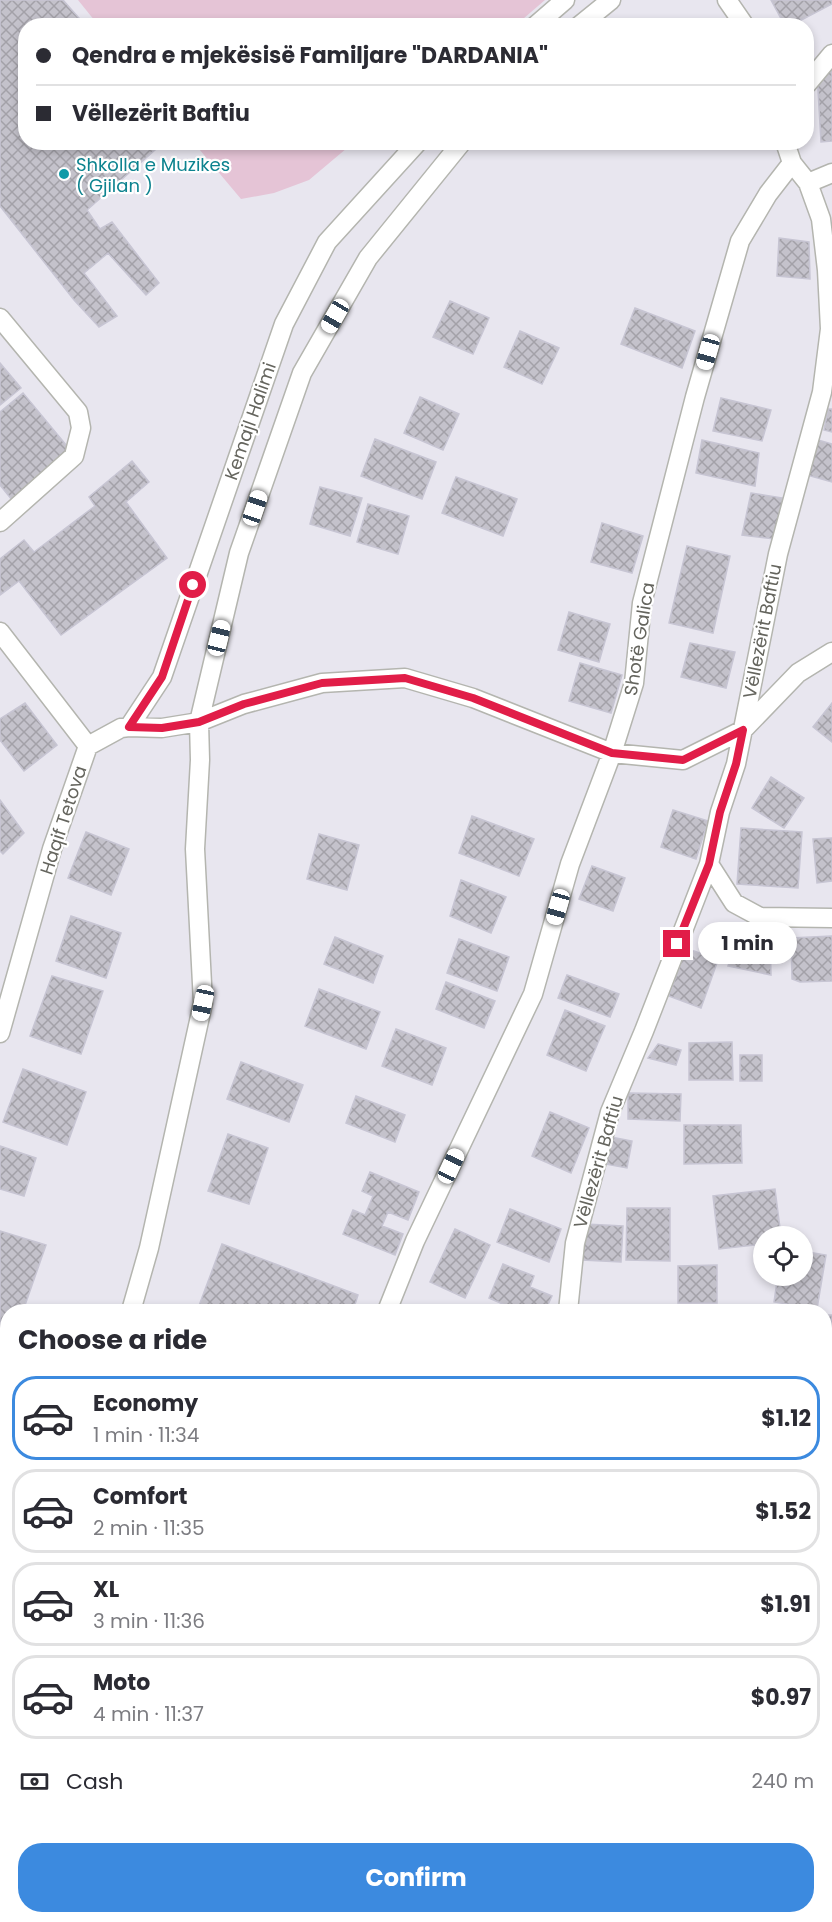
<!DOCTYPE html>
<meta charset="utf-8">
<style>
body{margin:0;font-family:Poppins,sans-serif;background:#f7f7f7;color:#2b2b33;height:100vh;display:flex;flex-direction:column;font-size:22px;white-space:nowrap}
*{box-sizing:border-box;margin:0}
p{font-size:20px;color:#7c7c81}
.icon{flex:none;width:33px;height:33px;fill:none;stroke:currentColor;stroke-width:2;stroke-linecap:round;stroke-linejoin:round}
.map{position:relative;flex:1;overflow:hidden}
.drawer{position:absolute;left:0px;top:1304px;width:832px;height:620px;display:flex;flex-direction:column;background:#fff;border-radius:24px 24px 0 0;box-shadow:0 3px 9px #0003}
.drawer>*{flex:none}
.hud{position:absolute;left:18px;top:18px;width:796px;height:132px;border-radius:24px;box-shadow:0 3px 9px #0003;display:grid;align-content:center;height:132px;padding:0 18px;background:#fff}
.controls{position:absolute;left:753px;top:1226px;display:grid;gap:12px}
.controls a{display:grid;place-items:center;width:60px;height:60px;border-radius:50%;background:#fff;box-shadow:0 3px 9px #0003;font-size:30px}
.end{position:absolute;width:27px;height:27px;margin:-14px;border:8px solid #e11d48;background:#fff;box-shadow:0 0 0 3px #fff}
.from{border-radius:50%}
.bubble{position:absolute;height:42px;border-radius:21px;background:#fff;box-shadow:0 3px 9px #0003;font-size:20px;font-weight:700;line-height:42px;text-align:center}
.car{position:absolute;width:18px;height:36px;margin:-18px -9px;border-radius:8px;box-shadow:0 0 4px 2px #0007;background:linear-gradient(#fff 24%,#345 0 40%,#fff 0 76%,#345 0 86%,#fff 0)}
.hud b{display:flex;align-items:center;gap:21px;height:57px;font-size:22px}
.hud b+b{border-top:2px solid #e1e1e2}
.hud i{width:15px;height:15px;background:#2b2b33}
ul{padding:0;list-style:none}
li{display:flex;align-items:center;gap:18px;height:84px;margin:0 12px 9px;padding:0 6px;border:3px solid #e1e1e2;border-radius:24px}
li div{flex:1}
li b{display:block;font-size:22px}
li em{font-style:normal;font-weight:700}
li.selected{border-color:#3c8adf}
li>.icon{width:54px;height:54px;stroke-width:1.5}
h2{padding:0 18px;font-size:27px;line-height:72px}
.pay{display:flex;align-items:center;gap:15px;height:66px;padding:0 18px;font-size:22px}
.pay p{margin-inline-start:auto}
.cta{display:flex;gap:12px;margin-top:auto;padding:12px 18px}
.cta a{flex:1;height:69px;border-radius:24px;background:#3c8adf;color:#fff;font-size:24px;font-weight:700;line-height:69px;text-align:center}
.map>svg:first-child{display:block}
.garden{fill:#e5c4d6}
.building{fill:url(#building-cross-hatch);stroke:#c7c5d3;stroke-width:1.5}
.lines{fill:none;stroke-linecap:round;stroke-linejoin:round}
.minor-casing{stroke:#b4b5af;stroke-width:21}
.minor{stroke:#fff;stroke-width:18}
.route{stroke:#e11d48;stroke-width:8}
.culture-dot{fill:#0f9aa8;stroke:#fff;stroke-width:2}
.labels{text-anchor:middle;dominant-baseline:central;stroke-width:4.5;stroke-linejoin:round;paint-order:stroke}
.culture-label{font-size:18px;fill:#0d838f;stroke:#fff;text-anchor:start}
.street-label{font-size:18px;fill:#65655e;stroke:#fff}
</style>
<div class="map">
<svg width="832" height="1922" viewBox="0 0 832 1922">
<defs>
<pattern id="building-cross-hatch" width="8" height="8" patternUnits="userSpaceOnUse" patternTransform="scale(1.5)"><rect width="8" height="8" fill="#c4c2cb"/><path d="M0 0l8 8M0 8l8-8" fill="none" stroke="#a3a1a8"/></pattern>
</defs>
<rect width="100%" height="100%" fill="#e8e6ef"/>
<path class="garden" d="M78 0H545L516 25 99 26Z
M194 143H353L309 180 274 193 241 199Z"/>
<path class="building" d="M0 0H63L86 26H26V142H164L87 210 100 229 112 222 159 283 146 295 108 253 84 273 117 316 99 327 74 300 0 206Z
M771 0H832V4L790 26H785Z
M832 70V141L821 142 817 73Z
M779 238 809 242 810 279 777 276Z
M450 301 489 318 473 354 433 337Z
M635 308 695 331 682 368 621 344Z
M520 331 559 348 542 384 504 367Z
M0 363 21 388 0 405Z
M23 393 71 451 12 500 0 485V412Z
M420 397 459 414 443 450 404 433Z
M721 398 771 410 762 441 713 431Z
M828 409H832V432L824 430Z
M375 439 436 462 422 499 361 476Z
M702 440 759 453 755 486 696 473Z
M818 440 832 444V482L807 475Z
M132 461 149 482 126 502 167 558 61 635 19 581 0 595V559L24 540 34 552 95 506 89 497Z
M456 477 517 499 503 536 442 513Z
M320 487 362 498 350 536 310 524Z
M751 493 783 498 774 539 742 535Z
M368 504 409 516 398 554 357 542Z
M602 523 643 536 632 573 591 562Z
M687 546 730 556 713 633 669 623Z
M569 612 610 624 599 662 558 650Z
M690 643 735 652 726 688 681 677Z
M580 663 622 675 611 713 569 701Z
M25 703 57 745 24 771 0 740V719Z
M832 703V742L813 727Z
M771 777 804 798 784 828 752 808Z
M0 800 24 833 3 854 0 851Z
M673 810 708 821 696 859 661 847Z
M472 816 534 839 519 876 459 853Z
M741 828 802 832 798 888 737 884Z
M86 832 129 849 111 895 68 878Z
M319 834 359 845 347 890 307 879Z
M832 838V881L817 883 813 839Z
M592 866 625 878 613 911 579 899Z
M461 880 506 897 491 933 450 916Z
M71 916 121 933 106 978 56 961Z
M742 929 770 935 771 975 728 966Z
M832 936V981L800 982 792 979 791 938Z
M335 937 383 956 373 983 324 964Z
M459 939 509 957 497 991 447 973Z
M686 948 718 960 701 1008 669 996Z
M567 975 619 994 610 1017 558 998Z
M52 976 103 991 81 1054 30 1036Z
M446 982 495 1001 484 1028 436 1009Z
M319 989 380 1012 366 1049 305 1026Z
M565 1010 605 1026 586 1071 547 1055Z
M396 1029 446 1048 432 1085 382 1066Z
M732 1042 733 1080H689V1043Z
M658 1044 681 1050 676 1065 648 1058Z
M740 1055H762V1081H740Z
M241 1062 303 1085 289 1122 227 1099Z
M23 1069 86 1092 67 1145 3 1122Z
M628 1093 681 1094 680 1121 628 1119Z
M356 1096 405 1115 395 1142 346 1123Z
M550 1112 589 1128 571 1173 532 1156Z
M684 1125H741L742 1163 684 1164Z
M228 1134 268 1148 249 1204 208 1191Z
M611 1137 632 1141 627 1168 605 1164Z
M0 1146 36 1158 24 1196 0 1189Z
M370 1172 419 1192 408 1220 388 1212 382 1226 403 1234 395 1255 343 1234 353 1210 365 1215 373 1196 362 1191Z
M775 1189 781 1236H764V1244L719 1249 713 1196Z
M627 1208H670V1261L626 1260Z
M510 1209 561 1229 549 1262 497 1242Z
M585 1224 623 1226 621 1262 582 1260Z
M455 1229 490 1245 465 1298 430 1282Z
M0 1231 46 1245 23 1311H8V1397L0 1404Z
M222 1244 358 1295 353 1311H197Z
M802 1251 826 1255 817 1309 774 1302 778 1275H802Z
M503 1264 534 1276 530 1287 552 1296 545 1311H519L489 1298Z
M717 1265V1303H678V1266Z
M825 1315H832V1340L825 1339Z
M825 1343H832V1387H825Z
M832 1418V1452H825V1419Z
M825 1458H832V1504L825 1505Z
M8 1579V1710L0 1703V1585Z
M8 1820V1878L0 1870V1827Z
M825 1872H832V1922H792V1916H825Z
M0 1875 8 1884V1905L0 1911Z
M178 1916H241L231 1922H168Z
M328 1916H356L346 1922H332Z
M404 1916H482V1922L403 1918Z"/>
<g class="lines">
<g class="minor-casing">
<path id="minor" d="M727 0 745 26
M535 26 565 0
M579 26 611 0
M807 84 832 54
M808 183 832 173
M0 318 78 412 81 428 74 456 0 522
M0 632 88 746
M129 727 162 677 284 324 327 242 418 142
M88 746 121 728 129 727 162 728 199 722 244 704 322 683 405 678 473 698 612 753 683 760 743 730 798 673 832 652
M709 864 734 903 760 917 832 918
M0 1033 52 849 88 746
M131 1311 149 1248 203 1003 195 849 200 760 199 722 239 553 302 373 368 258 462 142
M387 1311 415 1241 533 994 570 864 612 753 634 683 642 603 695 397 740 241 768 194 792 163
M568 1311 575 1243 610 1112 644 1031 709 864 720 812 736 764 778 554 822 392 830 329 827 270 821 219 808 183 792 163 785 142
M825 1398 832 1399
M0 1454 8 1447
M0 1510 8 1520
M0 1780 8 1774
M825 1840 832 1841
M288 1916 292 1922
M391 1922 393 1916"/>
</g>
<use href="#minor" class="minor"/>
</g>
<g class="lines">
<path class="route" d="M193 585 162 677 129 727 162 728 199 722 244 704 322 683 405 678 473 698 612 753 683 760 743 730 736 764 720 812 709 864 677 944"/>
</g>
<circle class="culture-dot" cx="64" cy="174" r="6"/>
<g class="labels">
<g class="culture-label">
<text x="76" y="164">Shkolla e Muzikes<tspan x="76" dy="21">( Gjilan )</tspan></text>
</g>
<g class="street-label">
<text transform="translate(250 421) rotate(-71)">Kemajl Halimi</text>
<text transform="translate(762 631) rotate(-79)">Vëllezërit Baftiu</text>
<text transform="translate(639 639) rotate(-81)">Shotë Galica</text>
<text transform="translate(63 820) rotate(-72)">Haqif Tetova</text>
<text transform="translate(598 1162) rotate(-74)">Vëllezërit Baftiu</text>
</g>
</g>
</svg>
<div class="controls">
<a><svg class="icon" aria-label="locate" viewBox="0 0 24 24"><circle cx="12" cy="12" r="6"/><path d="M12 2v4M12 18v4M2 12h4M18 12h4"/></svg></a>
</div>
<i class="end from" style="left:193px;top:585px"></i>
<i class="end" style="left:677px;top:944px"></i>
<div class="bubble" style="left:698px;top:922px;width:99px">1 min</div>
<i class="car" style="left:335px;top:316px;rotate:210deg"></i>
<i class="car" style="left:708px;top:352px;rotate:196deg"></i>
<i class="car" style="left:255px;top:508px;rotate:19deg"></i>
<i class="car" style="left:219px;top:638px;rotate:14deg"></i>
<i class="car" style="left:558px;top:907px;rotate:196deg"></i>
<i class="car" style="left:203px;top:1003px;rotate:192deg"></i>
<i class="car" style="left:451px;top:1166px;rotate:25deg"></i>
<div class="hud">
<b><i class="from"></i>Qendra e mjekësisë Familjare &quot;DARDANIA&quot;</b>
<b><i></i>Vëllezërit Baftiu</b>
</div>
<section class="drawer">
<h2>Choose a ride</h2>
<ul>
<li class="selected"><svg class="icon" aria-label="car" viewBox="0 0 24 24"><path d="M5 17H2v-5l4-1 3-4h7l3 4 3 1v5h-3M9 17h6M6 11h13"/><circle cx="7" cy="17" r="2"/><circle cx="17" cy="17" r="2"/></svg><div><b>Economy</b><p>1 min · 11:34</p></div><em>$1.12</em></li>
<li><svg class="icon" aria-label="car" viewBox="0 0 24 24"><path d="M5 17H2v-5l4-1 3-4h7l3 4 3 1v5h-3M9 17h6M6 11h13"/><circle cx="7" cy="17" r="2"/><circle cx="17" cy="17" r="2"/></svg><div><b>Comfort</b><p>2 min · 11:35</p></div><em>$1.52</em></li>
<li><svg class="icon" aria-label="car" viewBox="0 0 24 24"><path d="M5 17H2v-5l4-1 3-4h7l3 4 3 1v5h-3M9 17h6M6 11h13"/><circle cx="7" cy="17" r="2"/><circle cx="17" cy="17" r="2"/></svg><div><b>XL</b><p>3 min · 11:36</p></div><em>$1.91</em></li>
<li><svg class="icon" aria-label="car" viewBox="0 0 24 24"><path d="M5 17H2v-5l4-1 3-4h7l3 4 3 1v5h-3M9 17h6M6 11h13"/><circle cx="7" cy="17" r="2"/><circle cx="17" cy="17" r="2"/></svg><div><b>Moto</b><p>4 min · 11:37</p></div><em>$0.97</em></li>
</ul>
<div class="pay"><svg class="icon" aria-label="cash" viewBox="0 0 24 24"><path d="M3 7h18v10H3z"/><circle cx="12" cy="12" r="2"/></svg>Cash<p>240 m</p></div>
<div class="cta"><a>Confirm</a></div>
</section>
</div>
